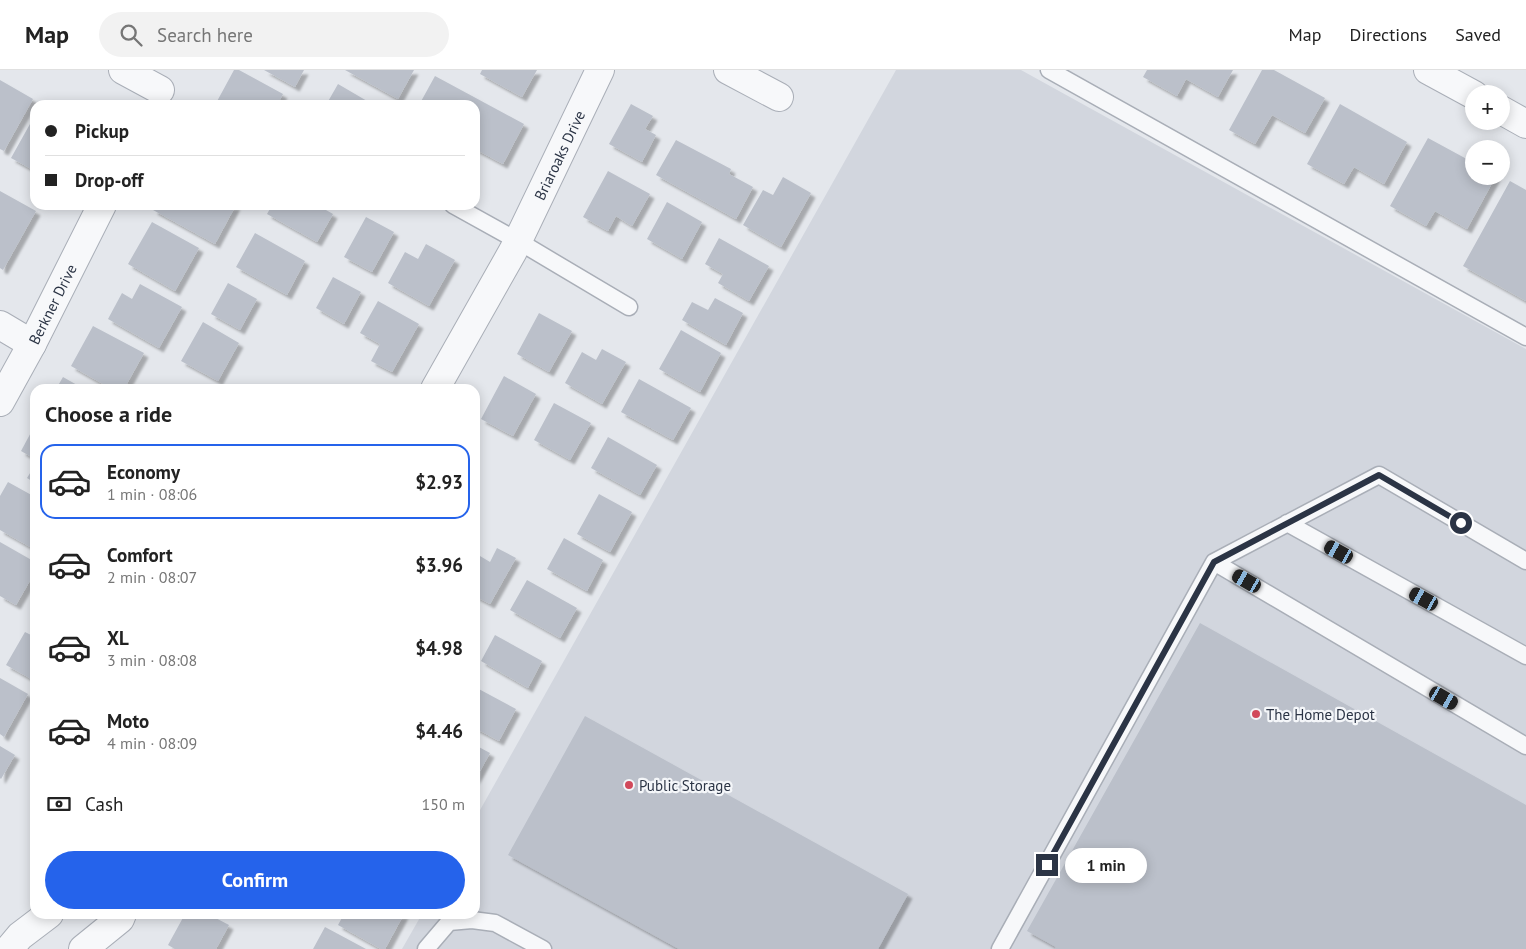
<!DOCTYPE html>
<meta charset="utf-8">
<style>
body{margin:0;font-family:"PT Sans",sans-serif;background:#f2f2f2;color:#222;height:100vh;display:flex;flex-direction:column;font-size:19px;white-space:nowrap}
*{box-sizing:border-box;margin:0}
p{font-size:16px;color:#767676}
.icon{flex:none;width:28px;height:28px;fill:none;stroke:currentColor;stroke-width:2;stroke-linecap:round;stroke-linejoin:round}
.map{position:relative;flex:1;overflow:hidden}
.sheet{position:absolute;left:30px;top:314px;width:450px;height:535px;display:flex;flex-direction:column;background:#fff;border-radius:15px;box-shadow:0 2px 12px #0003}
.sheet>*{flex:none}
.guide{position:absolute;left:30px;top:30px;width:450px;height:110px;border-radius:15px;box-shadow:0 2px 12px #0003;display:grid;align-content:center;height:110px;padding:0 15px;background:#fff}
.buttons{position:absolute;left:1465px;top:15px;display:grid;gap:10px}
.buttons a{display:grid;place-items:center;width:45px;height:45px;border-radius:50%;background:#fff;box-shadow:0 2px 12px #0003;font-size:25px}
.end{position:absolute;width:22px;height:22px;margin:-11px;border:6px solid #2b3445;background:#fff;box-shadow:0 0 0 2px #fff}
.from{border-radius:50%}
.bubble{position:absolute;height:35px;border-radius:18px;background:#fff;box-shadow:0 2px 12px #0003;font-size:16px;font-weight:800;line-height:35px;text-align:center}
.car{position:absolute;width:15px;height:30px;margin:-15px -8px;border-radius:6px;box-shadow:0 0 4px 1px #0007;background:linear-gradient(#222 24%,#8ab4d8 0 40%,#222 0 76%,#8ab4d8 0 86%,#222 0)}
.guide b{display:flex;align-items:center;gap:18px;height:48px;font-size:19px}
.guide b+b{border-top:1px solid #e0e0e0}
.guide i{width:12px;height:12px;background:#222}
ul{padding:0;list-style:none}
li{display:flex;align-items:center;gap:15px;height:75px;margin:0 10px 8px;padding:0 5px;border:2px solid transparent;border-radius:15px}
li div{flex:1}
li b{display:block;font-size:19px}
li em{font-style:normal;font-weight:800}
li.selected{border-color:#2563eb}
li>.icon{width:45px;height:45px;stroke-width:1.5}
h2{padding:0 15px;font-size:22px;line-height:60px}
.pay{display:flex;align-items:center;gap:12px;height:55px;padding:0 15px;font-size:19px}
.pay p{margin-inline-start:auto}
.button{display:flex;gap:10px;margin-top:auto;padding:10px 15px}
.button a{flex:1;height:58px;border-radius:30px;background:#2563eb;color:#fff;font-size:20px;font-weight:800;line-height:58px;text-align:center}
header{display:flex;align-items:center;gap:30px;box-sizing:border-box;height:70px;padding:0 25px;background:#fff;border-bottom:1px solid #e0e0e0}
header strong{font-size:24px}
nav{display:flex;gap:28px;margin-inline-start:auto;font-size:18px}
.search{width:350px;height:45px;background:#f2f2f2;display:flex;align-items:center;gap:12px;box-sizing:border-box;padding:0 18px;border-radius:28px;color:#767676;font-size:19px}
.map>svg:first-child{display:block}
.built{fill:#d2d6de}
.building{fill:#bbc0ca;filter:url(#shadow)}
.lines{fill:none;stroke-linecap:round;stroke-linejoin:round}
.lane-casing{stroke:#a9aeb7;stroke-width:19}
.street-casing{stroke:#a9aeb7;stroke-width:30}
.lane{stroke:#f7f8fa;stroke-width:16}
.street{stroke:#f7f8fa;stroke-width:28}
.route{stroke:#2b3445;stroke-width:6}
.poi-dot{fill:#d1495b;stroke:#f4f6f9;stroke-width:2}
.labels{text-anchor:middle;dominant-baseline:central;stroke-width:4.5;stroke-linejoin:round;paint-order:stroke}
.street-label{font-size:15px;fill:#2b3445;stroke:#f4f6f9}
.poi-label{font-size:15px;fill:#2b3445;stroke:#f4f6f9;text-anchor:start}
</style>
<header>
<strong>Map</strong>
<div class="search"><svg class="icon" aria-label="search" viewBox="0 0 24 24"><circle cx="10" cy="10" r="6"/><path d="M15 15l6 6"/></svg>Search here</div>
<nav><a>Map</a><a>Directions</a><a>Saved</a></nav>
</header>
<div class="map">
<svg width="1526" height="879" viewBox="0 0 1526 879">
<defs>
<filter id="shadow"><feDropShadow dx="4.5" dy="4.5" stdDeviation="1" flood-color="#0004"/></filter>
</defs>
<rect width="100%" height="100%" fill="#e4e7ec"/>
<path class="built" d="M896 0H1021L1526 279V879H402L422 844H475V749Z"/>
<path class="building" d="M234 0H239L283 24 277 35H215Z
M264 0H304L295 17Z
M345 0H414L398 29Z
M482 0H537L522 27 480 4Z
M1147 0H1233L1218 27 1186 9 1177 26 1143 7Z
M1262 0H1274L1325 28 1305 63 1272 45 1255 74 1229 60Z
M435 6 524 54 503 94 475 79V35H419Z
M0 10 33 29 4 81 0 79Z
M338 14 367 31 365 35H326Z
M631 34 653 46 645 59 656 65 642 92 609 74Z
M1340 34 1407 72 1384 114 1354 97 1344 114 1307 94Z
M35 45V101L11 88Z
M1428 68 1474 93V106H1496L1467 159 1435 141 1426 156 1390 136Z
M676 70 731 99 729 104 753 117 736 149 656 105Z
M608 101 650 124 632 156 616 146 608 161 583 147Z
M783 107 811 123 781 177 743 155 763 120 773 125Z
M1510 111 1526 120V231L1463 196Z
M0 121 36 141 3 200 0 198Z
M667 132 702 152 682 189 647 169Z
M156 135H236L215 174 153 140Z
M272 135H317L333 144 317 172 267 144Z
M366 147 394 162 372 202 344 187Z
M152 152 199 178 175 221 128 194Z
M255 163 305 191 287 225 236 197Z
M719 168 769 196 749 231 718 213 723 204 705 194Z
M426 174 455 190 429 236 388 213 405 182 418 189Z
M333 207 361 222 344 254 316 238Z
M228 213 257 229 240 260 211 244Z
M140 214 182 237 159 278 108 249 122 223 132 229Z
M715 228 743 243 726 275 682 250 692 232 708 240Z
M378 231 419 254 392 302 371 291 380 274 360 263Z
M539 243 572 261 549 302 517 284Z
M203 252 239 273 218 311 181 291Z
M93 256 144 283 124 319H112L71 296Z
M681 260 721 283 700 322 659 299Z
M602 279 626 292 602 334 565 313 582 282 596 290Z
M504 306 536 324 513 366 481 349Z
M63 307 84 319H56Z
M639 309 691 338 673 370 621 342Z
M554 333 591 353 570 390 534 370Z
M35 355V389L21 381Z
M608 367 657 395 640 425 591 398Z
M35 395V413L27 408Z
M8 412 35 427V474L32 478 0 460V426Z
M599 424 632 442 610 482 577 464Z
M564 468 603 490 587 521 547 499Z
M0 472 35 492V502L16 535 0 526Z
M497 478 516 488 490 534 475 526V483L490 492Z
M527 510 577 538 560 568 510 540Z
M1200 553 1526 735V879H1055L1056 877 1027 861Z
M25 562 35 567V611L6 595Z
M495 565 542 591 528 618 481 591Z
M0 608 28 624 4 667 0 664Z
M475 617 516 639 499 671 475 658Z
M585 646 908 824 878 879H679L508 785Z
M475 675 490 683 475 710Z
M0 676 15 685 1 709 0 708Z
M185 844H208L229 855 216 879H175L168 875Z
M344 844H404L385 879H381L338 855Z
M325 857 366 879H313Z"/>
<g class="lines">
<g class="lane-casing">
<path id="lane" d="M1049 0 1526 267
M453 135 518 171 629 237
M1287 453 1526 586
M1214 492 1526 676
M426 879 449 852 472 850 495 853 543 879
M1000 879 1214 492 1379 405 1526 491"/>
</g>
<g class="street-casing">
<g id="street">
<path d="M123 0 160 20"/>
<path d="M728 0 779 27"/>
<path d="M1428 0 1474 25"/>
<path d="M1501 40 1526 54"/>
<path d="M0 255 32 274"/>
<path id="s1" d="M435 319 513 181 600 0"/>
<path id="s2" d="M0 332 32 274 102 135"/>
<path d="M9 879 20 866 49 844"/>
<path d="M83 879 120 849 122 844"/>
</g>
</g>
<use href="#lane" class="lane"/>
<use href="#street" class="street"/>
</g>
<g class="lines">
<path class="route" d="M1047 795 1214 492 1379 405 1461 453"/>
</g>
<g class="poi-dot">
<circle cx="1256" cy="644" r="5"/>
<circle cx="629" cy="715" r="5"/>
</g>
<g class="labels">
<g class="street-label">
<text stroke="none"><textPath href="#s1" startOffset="265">Briaroaks Drive</textPath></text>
<text stroke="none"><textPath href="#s2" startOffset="111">Berkner Drive</textPath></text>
</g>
<g class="poi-label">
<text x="1266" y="644">The Home Depot</text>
<text x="639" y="715">Public Storage</text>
</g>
</g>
</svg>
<div class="buttons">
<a>+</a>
<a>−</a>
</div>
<i class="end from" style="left:1461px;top:453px"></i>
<i class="end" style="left:1047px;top:795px"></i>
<div class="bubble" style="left:1065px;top:778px;width:82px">1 min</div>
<i class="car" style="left:1339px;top:482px;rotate:299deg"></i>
<i class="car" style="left:1247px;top:511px;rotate:300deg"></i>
<i class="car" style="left:1424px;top:529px;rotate:299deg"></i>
<i class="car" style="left:1444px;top:628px;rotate:120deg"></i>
<div class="guide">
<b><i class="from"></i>Pickup</b>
<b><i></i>Drop-off</b>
</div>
<section class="sheet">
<h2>Choose a ride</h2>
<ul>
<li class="selected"><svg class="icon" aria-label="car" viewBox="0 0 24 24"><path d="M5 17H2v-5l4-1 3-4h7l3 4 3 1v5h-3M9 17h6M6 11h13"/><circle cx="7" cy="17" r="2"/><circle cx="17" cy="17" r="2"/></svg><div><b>Economy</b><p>1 min · 08:06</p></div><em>$2.93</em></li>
<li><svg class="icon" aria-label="car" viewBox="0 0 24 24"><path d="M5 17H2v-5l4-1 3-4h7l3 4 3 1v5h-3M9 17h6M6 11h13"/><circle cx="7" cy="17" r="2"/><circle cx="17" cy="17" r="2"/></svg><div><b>Comfort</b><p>2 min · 08:07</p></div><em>$3.96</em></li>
<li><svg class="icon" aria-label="car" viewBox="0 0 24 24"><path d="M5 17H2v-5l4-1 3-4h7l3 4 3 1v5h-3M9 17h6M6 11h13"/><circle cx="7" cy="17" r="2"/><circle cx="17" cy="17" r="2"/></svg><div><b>XL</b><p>3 min · 08:08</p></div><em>$4.98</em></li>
<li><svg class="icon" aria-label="car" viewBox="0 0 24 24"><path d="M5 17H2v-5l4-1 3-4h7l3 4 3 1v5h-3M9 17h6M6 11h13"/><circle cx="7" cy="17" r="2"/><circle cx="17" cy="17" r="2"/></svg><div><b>Moto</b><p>4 min · 08:09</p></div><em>$4.46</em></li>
</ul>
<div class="pay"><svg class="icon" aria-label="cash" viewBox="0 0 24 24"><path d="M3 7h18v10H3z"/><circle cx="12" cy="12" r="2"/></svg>Cash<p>150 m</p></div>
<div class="button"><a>Confirm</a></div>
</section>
</div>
